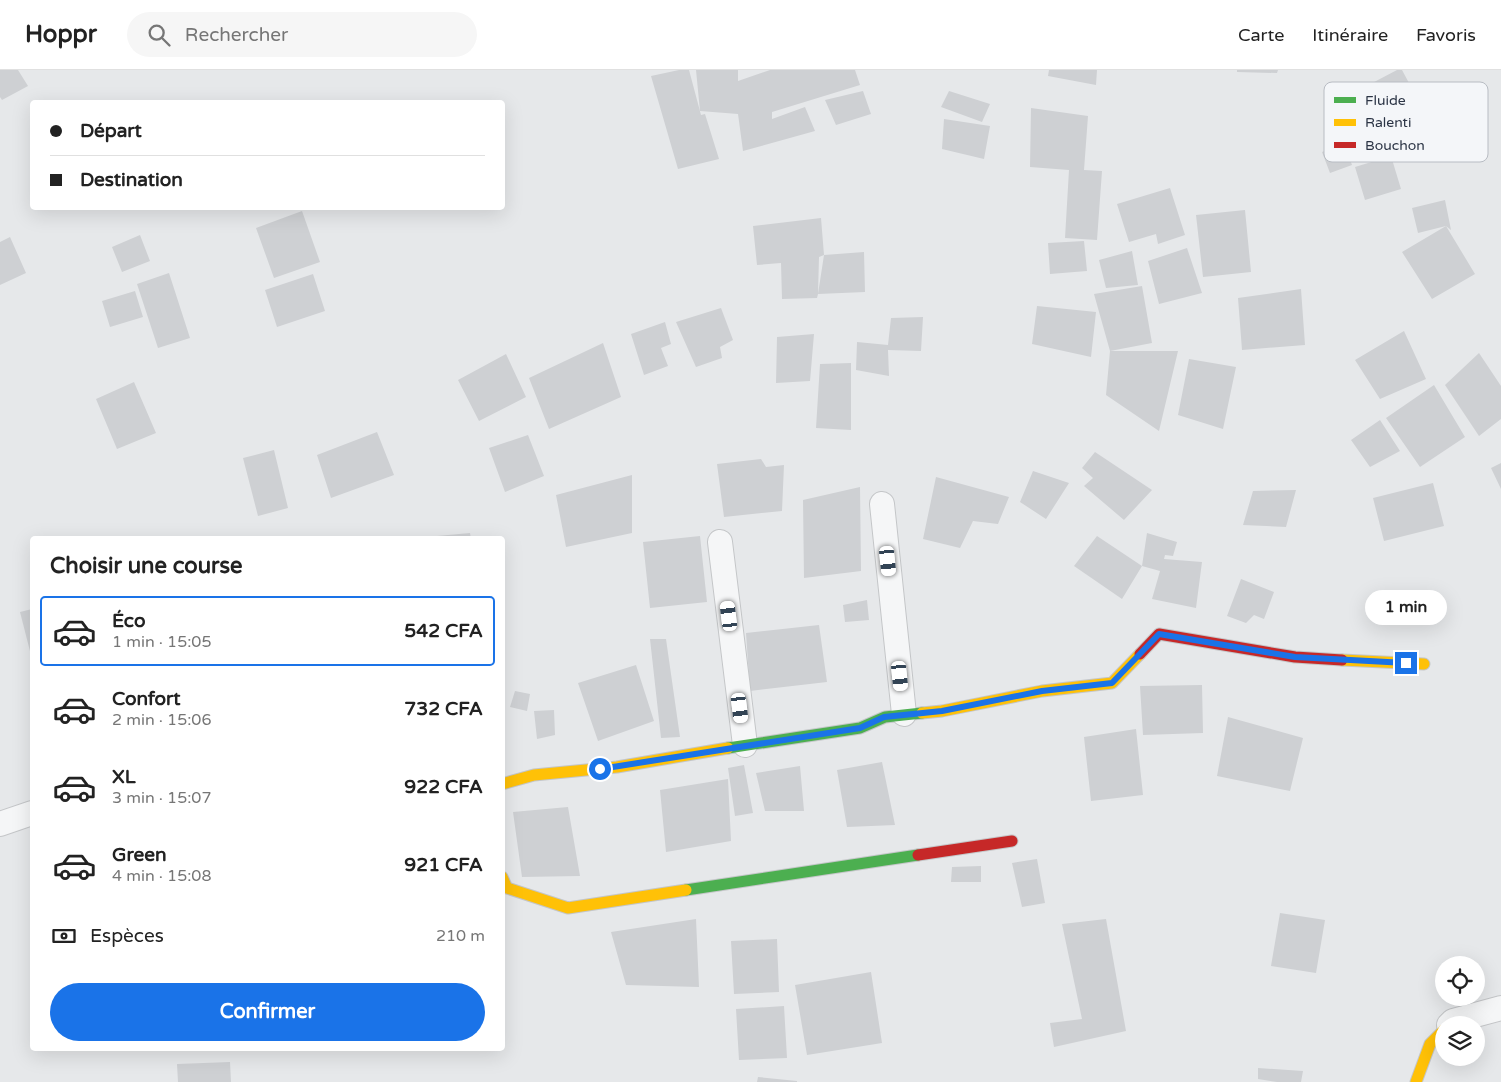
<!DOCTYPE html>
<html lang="fr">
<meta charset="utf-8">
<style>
body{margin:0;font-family:"Varela Round",sans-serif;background:#f6f6f6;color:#222;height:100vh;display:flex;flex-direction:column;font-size:19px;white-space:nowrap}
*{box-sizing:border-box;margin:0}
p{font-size:16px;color:#767676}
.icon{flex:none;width:28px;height:28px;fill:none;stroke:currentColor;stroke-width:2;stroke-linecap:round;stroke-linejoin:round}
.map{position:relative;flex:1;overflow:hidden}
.side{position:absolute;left:30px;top:466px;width:475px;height:515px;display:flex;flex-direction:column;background:#fff;border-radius:5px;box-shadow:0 5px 20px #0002}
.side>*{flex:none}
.guide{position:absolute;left:30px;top:30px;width:475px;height:110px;border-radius:5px;box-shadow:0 5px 20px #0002;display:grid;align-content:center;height:110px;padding:0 20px;background:#fff}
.tools{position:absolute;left:1435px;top:886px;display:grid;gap:10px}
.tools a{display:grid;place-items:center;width:50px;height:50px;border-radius:50%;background:#fff;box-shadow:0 5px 20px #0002;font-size:25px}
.end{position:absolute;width:22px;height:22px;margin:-11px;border:6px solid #1a73e8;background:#fff;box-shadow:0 0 0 2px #fff}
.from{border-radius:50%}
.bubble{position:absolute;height:35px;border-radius:18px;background:#fff;box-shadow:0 5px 20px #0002;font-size:16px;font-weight:700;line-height:35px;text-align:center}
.car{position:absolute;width:15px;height:30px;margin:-15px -8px;border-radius:6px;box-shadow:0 0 4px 1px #0007;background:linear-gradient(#fff 24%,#345 0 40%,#fff 0 76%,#345 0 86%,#fff 0)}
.guide b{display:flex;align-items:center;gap:18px;height:48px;font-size:19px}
.guide b+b{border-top:1px solid #e0e0e0}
.guide i{width:12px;height:12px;background:#222}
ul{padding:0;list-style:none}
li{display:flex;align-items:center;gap:15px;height:70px;margin:0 10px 8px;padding:0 10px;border:2px solid transparent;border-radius:5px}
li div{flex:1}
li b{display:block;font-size:19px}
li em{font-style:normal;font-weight:700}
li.selected{border-color:#1a73e8}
li>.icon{width:45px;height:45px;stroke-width:1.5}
h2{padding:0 20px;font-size:22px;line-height:60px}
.pay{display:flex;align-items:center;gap:12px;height:55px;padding:0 20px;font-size:19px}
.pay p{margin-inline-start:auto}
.cta{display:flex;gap:10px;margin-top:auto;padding:10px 20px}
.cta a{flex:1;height:58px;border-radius:30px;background:#1a73e8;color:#fff;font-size:20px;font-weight:700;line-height:58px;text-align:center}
header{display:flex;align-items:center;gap:30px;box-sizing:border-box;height:70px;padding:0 25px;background:#fff;border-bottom:1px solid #e0e0e0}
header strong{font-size:24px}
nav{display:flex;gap:28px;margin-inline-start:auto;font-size:18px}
.search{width:350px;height:45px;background:#f6f6f6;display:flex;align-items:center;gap:12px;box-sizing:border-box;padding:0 18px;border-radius:28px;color:#767676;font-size:19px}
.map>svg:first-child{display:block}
.building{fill:#ced0d3;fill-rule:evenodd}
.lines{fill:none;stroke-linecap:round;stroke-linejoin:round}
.street-casing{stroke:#c4c6c8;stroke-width:26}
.fast-casing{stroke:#c4c6c8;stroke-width:13}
.slow-casing{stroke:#c4c6c8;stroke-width:13}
.jam-casing{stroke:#c4c6c8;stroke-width:13}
.street{stroke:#f5f6f7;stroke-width:24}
.fast{stroke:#4caf50;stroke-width:11}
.slow{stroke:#ffc107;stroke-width:11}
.jam{stroke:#c62828;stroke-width:11}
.route{stroke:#1a73e8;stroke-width:6}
.key{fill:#f4f6f9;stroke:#b8bcc3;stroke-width:1}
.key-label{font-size:14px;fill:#2b3445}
</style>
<header>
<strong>Hoppr</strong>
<div class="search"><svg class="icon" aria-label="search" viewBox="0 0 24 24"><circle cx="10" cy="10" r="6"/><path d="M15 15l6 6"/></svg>Rechercher</div>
<nav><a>Carte</a><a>Itinéraire</a><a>Favoris</a></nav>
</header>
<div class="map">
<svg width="1501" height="1012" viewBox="0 0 1501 1012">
<rect width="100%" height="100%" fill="#e6e8ea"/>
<path class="building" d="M0 0H18L28 16 2 30 0 27Z
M679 0H689L701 45 705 44 719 89 678 99 651 6Z
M696 0H738V11L770 0H855L860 15 772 42V49L805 37 815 61 743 81 738 44 700 41Z
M1049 0H1097L1096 15 1048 6Z
M1237 0H1278L1277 3 1237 2Z
M1397 0H1402L1423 39 1379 62 1357 21Z
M863 21 871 44 836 55 825 30Z
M949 21 990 34 982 52 941 37Z
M1031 38 1088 46 1084 100 1102 101 1097 170 1065 168 1069 100 1030 97Z
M944 49 990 56 984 89 942 79Z
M1344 73 1352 95 1330 103 1322 82Z
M1391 86 1401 119 1365 130 1355 97Z
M1170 118 1185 165 1158 174 1156 164 1129 172 1117 134Z
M1445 130 1451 160 1446 156 1418 163 1412 138Z
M1245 140 1251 202 1203 207 1196 145Z
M302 141 320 192 274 208 256 158Z
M821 148 824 185 864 182 865 222 818 224 817 228 782 229 781 193 757 195 753 156ZM824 185 818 224 819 187Z
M1446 156 1475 204 1432 229 1402 182Z
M140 165 150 191 122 202 112 177Z
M10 167 26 203 0 215V172Z
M1084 171 1087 201 1050 204 1048 173Z
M1187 178 1202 223 1159 234 1148 191Z
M1132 181 1138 215 1106 218 1099 190Z
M169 203 190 268 158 278 137 214Z
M313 204 325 241 277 257 265 220Z
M1142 216 1152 273 1110 281 1094 224Z
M1301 219 1305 275 1242 280 1238 228Z
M135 221 143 247 110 257 102 231Z
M1037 236 1096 242 1091 287 1032 274Z
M721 238 733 270 720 277 722 288 696 297 676 252Z
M923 247 921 281 888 280 889 306 856 300 857 272 888 275 891 248Z
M665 252 671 274 661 278 668 296 644 305 631 264Z
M1404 261 1426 309 1380 329 1355 290Z
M814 264 810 311 776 313 777 267Z
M603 273 621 327 549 359 529 308Z
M1110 281H1178L1159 361 1106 325Z
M1479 283 1501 316V349L1479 366 1445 315Z
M506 284 526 327 479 351 458 310Z
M1189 289 1236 297 1223 359 1178 345Z
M851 293V360L816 358 820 294Z
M134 312 156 363 117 379 96 329Z
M1434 315 1465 367 1420 397 1386 348Z
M1380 350 1400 381 1370 397 1351 370Z
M377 362 394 405 331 428 317 385Z
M528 365 544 406 505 422 489 378Z
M274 380 288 438 258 446 243 388Z
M1095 382 1152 420 1124 450 1084 416 1093 408 1082 398Z
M761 389 766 397 784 395 782 441 724 447 717 394Z
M1501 393V419L1491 398Z
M1033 401 1069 413 1046 449 1020 432Z
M632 405V463L566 477 556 425Z
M936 407 1009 427 998 454 973 451 960 478 923 469Z
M1433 413 1444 456 1384 471 1373 428Z
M860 417 861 501 804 508 803 430Z
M1296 420 1286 457 1243 455 1253 421Z
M470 463 471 469H426V467Z
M1147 463 1177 472 1173 486 1165 485 1164 489 1202 492 1196 538 1152 529 1160 501 1142 496Z
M700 466 707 532 650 538 643 472Z
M1097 466 1142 496 1122 529 1074 496Z
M1241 509 1274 522 1264 549 1254 545 1246 553 1227 546Z
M867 530 869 550 845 552 843 535Z
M32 539V589L20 542Z
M819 555 827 612 750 621 746 563Z
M650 569H666L680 667 661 668Z
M636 595 654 651 598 671 578 613Z
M1202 615 1203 663 1143 665 1140 616Z
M515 621 530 624 527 641 510 637Z
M554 640 555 665 537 669 534 641Z
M1228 647 1303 668 1290 721 1217 706Z
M1136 659 1143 725 1091 731 1084 667Z
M882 692 895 755 847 757 837 700Z
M744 695 753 743 735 746 728 698Z
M800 696 804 741H765L756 703Z
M728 709 731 771 666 782 660 720Z
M568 737 580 806 522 807 513 742Z
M1037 789 1045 833 1022 837 1012 793Z
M981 796V812H951L952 797Z
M1280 843 1325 850 1316 903 1271 896Z
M696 849 699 917 626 915 611 862Z
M1106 849 1126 961 1054 977 1050 953 1082 949 1062 854Z
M777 869 779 922 734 924 731 871Z
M871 902 882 973 807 985 795 915Z
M784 936 787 988 739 990 736 939Z
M230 992 231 1012H178L177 994Z
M1258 998 1303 1001 1301 1012H1277L1258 1009Z
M758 1007 797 1011V1012H757Z"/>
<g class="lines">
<g class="street-casing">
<path id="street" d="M882 434 904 644
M720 472 745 675
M0 754 32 743
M1449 955 1453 951 1501 938"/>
</g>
<g class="fast-casing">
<path id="fast" d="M728 678 860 658 885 647 922 643
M686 820 918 785"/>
</g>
<g class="slow-casing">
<path id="slow" d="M1342 590 1424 594
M922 643 942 641 1042 621 1112 613 1140 584
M502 714 534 705 617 697 728 678
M502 807 507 818 568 838 686 820
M1416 1012 1430 974 1444 960"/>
</g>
<g class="jam-casing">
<path id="jam" d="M1140 584 1159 564 1295 587 1342 590
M918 785 1012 771"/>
</g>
<use href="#street" class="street"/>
<use href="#fast" class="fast"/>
<use href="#slow" class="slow"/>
<use href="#jam" class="jam"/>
</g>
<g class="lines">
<path class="route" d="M600 699 860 658 884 647 942 641 1042 621 1112 613 1159 564 1295 587 1406 593"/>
</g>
<rect x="1324" y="12" width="164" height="80" rx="8" class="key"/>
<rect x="1334" y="27" width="22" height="6" fill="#4caf50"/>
<rect x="1334" y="49" width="22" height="7" fill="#ffc107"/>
<rect x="1334" y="72" width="22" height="6" fill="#c62828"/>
<g class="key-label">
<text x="1365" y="35">Fluide</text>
<text x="1365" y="57">Ralenti</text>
<text x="1365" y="80">Bouchon</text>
</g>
</svg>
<div class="tools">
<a><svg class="icon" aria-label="locate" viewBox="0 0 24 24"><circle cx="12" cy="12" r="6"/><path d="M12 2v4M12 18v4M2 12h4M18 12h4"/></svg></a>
<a><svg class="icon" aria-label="layers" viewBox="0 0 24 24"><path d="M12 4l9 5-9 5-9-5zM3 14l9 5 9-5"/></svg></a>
</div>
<i class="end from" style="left:600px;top:699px"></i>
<i class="end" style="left:1406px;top:593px"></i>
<div class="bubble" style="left:1365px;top:520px;width:82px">1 min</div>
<i class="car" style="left:888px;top:491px;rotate:174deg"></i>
<i class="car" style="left:729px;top:546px;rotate:353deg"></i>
<i class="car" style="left:900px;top:606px;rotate:174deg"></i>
<i class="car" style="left:740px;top:638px;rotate:173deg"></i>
<div class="guide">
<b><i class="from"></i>Départ</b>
<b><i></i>Destination</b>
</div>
<section class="side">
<h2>Choisir une course</h2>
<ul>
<li class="selected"><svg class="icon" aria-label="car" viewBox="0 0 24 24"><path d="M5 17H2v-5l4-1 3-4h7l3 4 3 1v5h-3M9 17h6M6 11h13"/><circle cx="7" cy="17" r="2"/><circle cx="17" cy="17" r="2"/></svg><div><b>Éco</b><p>1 min · 15:05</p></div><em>542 CFA</em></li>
<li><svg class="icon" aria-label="car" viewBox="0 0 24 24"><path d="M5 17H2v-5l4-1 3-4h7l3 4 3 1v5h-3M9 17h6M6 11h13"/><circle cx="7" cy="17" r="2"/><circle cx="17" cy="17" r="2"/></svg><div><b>Confort</b><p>2 min · 15:06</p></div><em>732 CFA</em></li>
<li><svg class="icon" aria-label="car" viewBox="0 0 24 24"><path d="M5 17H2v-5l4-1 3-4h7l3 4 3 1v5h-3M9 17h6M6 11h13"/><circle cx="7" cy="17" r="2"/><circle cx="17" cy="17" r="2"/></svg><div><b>XL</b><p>3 min · 15:07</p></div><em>922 CFA</em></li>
<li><svg class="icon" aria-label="car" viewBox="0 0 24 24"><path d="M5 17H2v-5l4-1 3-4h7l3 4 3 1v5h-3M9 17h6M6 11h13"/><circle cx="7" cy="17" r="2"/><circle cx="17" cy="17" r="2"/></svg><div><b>Green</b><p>4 min · 15:08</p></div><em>921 CFA</em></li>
</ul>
<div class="pay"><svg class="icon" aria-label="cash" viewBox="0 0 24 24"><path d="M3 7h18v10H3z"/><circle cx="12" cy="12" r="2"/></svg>Espèces<p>210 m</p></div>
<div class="cta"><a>Confirmer</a></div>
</section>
</div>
